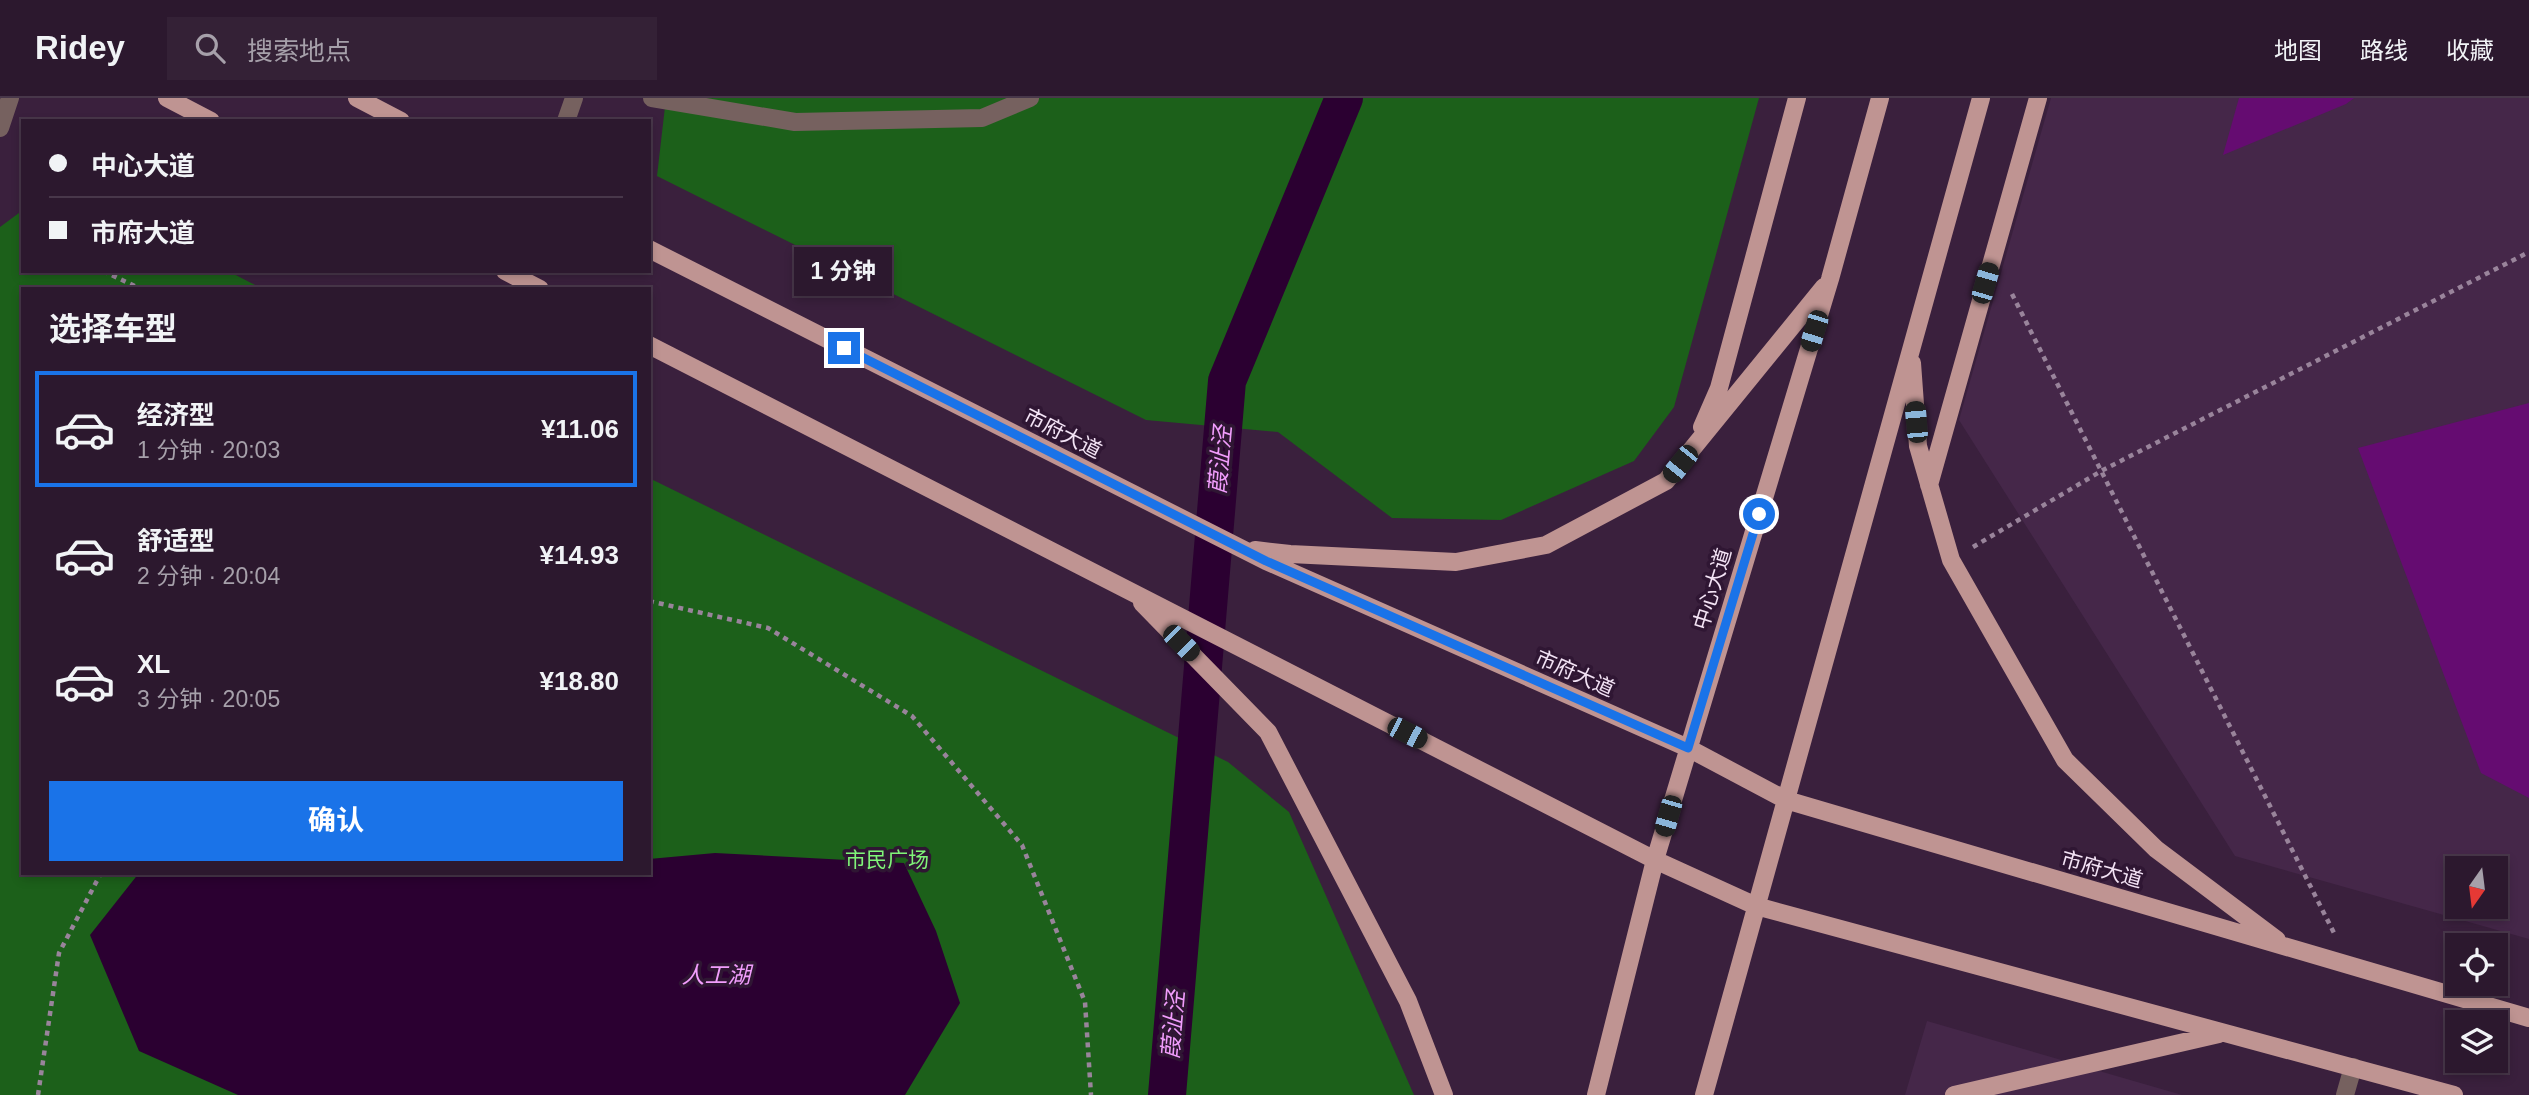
<!DOCTYPE html>
<html lang="zh">
<meta charset="utf-8">
<style>
body{margin:0;font-family:Arial,"Noto Sans SC",sans-serif;background:#342136;color:#f1f3f6;height:100vh;display:flex;flex-direction:column;font-size:26px;white-space:nowrap}
*{box-sizing:border-box;margin:0}
p{font-size:23px;color:#a6a0aa}
.icon{flex:none;width:38px;height:38px;fill:none;stroke:currentColor;stroke-width:2;stroke-linecap:round;stroke-linejoin:round}
.map{position:relative;flex:1;overflow:hidden}
.sheet{position:absolute;left:21px;top:189px;width:630px;height:588px;display:flex;flex-direction:column;background:#2c182e;border-radius:0px;box-shadow:0 4px 10px #0003,0 0 0 2px #48374a}
.sheet>*{flex:none}
.guide{position:absolute;left:21px;top:21px;width:630px;height:154px;border-radius:0px;box-shadow:0 4px 10px #0003,0 0 0 2px #48374a;display:grid;align-content:center;height:154px;padding:0 28px;background:#2c182e}
.needle{width:46px;rotate:194deg}
.controls{position:absolute;left:2445px;top:758px;display:grid;gap:14px}
.controls a{display:grid;place-items:center;width:63px;height:63px;border-radius:0px;background:#2c182e;box-shadow:0 4px 10px #0003,0 0 0 2px #48374a;font-size:35px}
.end{position:absolute;width:32px;height:32px;margin:-16px;border:9px solid #1a73e8;background:#fff;box-shadow:0 0 0 4px #fff}
.from{border-radius:50%}
.bubble{position:absolute;height:49px;border-radius:0px;background:#2c182e;box-shadow:0 4px 10px #0003,0 0 0 2px #48374a;font-size:23px;font-weight:700;line-height:49px;text-align:center}
.car{position:absolute;width:21px;height:42px;margin:-21px -10px;border-radius:9px;box-shadow:0 0 5px 2px #0007;background:linear-gradient(#222 24%,#8ab4d8 0 40%,#222 0 76%,#8ab4d8 0 86%,#222 0)}
.guide b{display:flex;align-items:center;gap:24px;height:66px;font-size:26px}
.guide b+b{border-top:2px solid #48374a}
.guide i{width:18px;height:18px;background:#f1f3f6}
ul{padding:0;list-style:none}
li{display:flex;align-items:center;gap:21px;height:116px;margin:0 14px 10px;padding:0 14px;border:4px solid transparent;border-radius:0px}
li div{flex:1}
li b{display:block;font-size:26px}
li em{font-style:normal;font-weight:700}
li.current{border-color:#1a73e8}
li>.icon{width:63px;height:63px;stroke-width:1.5}
h2{padding:0 28px;font-size:32px;line-height:84px}
.button{display:flex;gap:14px;margin-top:auto;padding:14px 28px}
.button a{flex:1;height:80px;border-radius:0px;background:#1a73e8;color:#fff;font-size:28px;font-weight:700;line-height:80px;text-align:center}
header{display:flex;align-items:center;gap:42px;box-sizing:border-box;height:98px;padding:0 35px;background:#2c182e;border-bottom:2px solid #48374a}
header strong{font-size:33px}
nav{display:flex;gap:38px;margin-inline-start:auto;font-size:24px}
.search{width:490px;height:63px;background:#342136;display:flex;align-items:center;gap:18px;box-sizing:border-box;padding:0 24px;border-radius:0px;color:#a6a0aa;font-size:26px}
.map>svg:first-child{display:block}
.built{fill:#452749;fill-rule:evenodd}
.green{fill:#1c601a}
.water{fill:#2b0031}
.lines{fill:none;stroke-linecap:round;stroke-linejoin:round}
.canal{stroke:#2b0031;stroke-width:38}
.building{fill:#650c71}
.path{stroke:#99849b;stroke-width:4.5;stroke-dasharray:5 5;stroke-linecap:butt}
.minor{stroke:#76615f;stroke-width:18}
.major{stroke:#bf9492;stroke-width:18}
.route{stroke:#1a73e8;stroke-width:9}
.labels{text-anchor:middle;dominant-baseline:central;stroke-width:7;stroke-linejoin:round;paint-order:stroke}
.street-label{font-size:21px;fill:#f3e3f5;stroke:#2f1633}
.park-label{font-size:21px;fill:#80f579;stroke:#2f1633}
.water-label{font-size:23px;font-style:italic;fill:#f19dfc;stroke:#2f1633}
</style>
<header>
<strong>Ridey</strong>
<div class="search"><svg class="icon" aria-label="search" viewBox="0 0 24 24"><circle cx="10" cy="10" r="6"/><path d="M15 15l6 6"/></svg>搜索地点</div>
<nav><a>地图</a><a>路线</a><a>收藏</a></nav>
</header>
<div class="map">
<svg width="2529" height="997" viewBox="0 0 2529 997">
<rect width="100%" height="100%" fill="#3a203d"/>
<path class="built" d="M2051 0H2529V841L2235 758 1959 322ZM2457 770H2496V808H2457Z
M1927 923 2182 997H1905Z"/>
<path class="green" d="M666 0H1759L1674 309 1634 363 1501 422 1392 420 1278 334 1146 322 657 78Z
M23 112V173H228L263 191H23V775H649V380L1228 664 1289 714 1414 997H0V129Z"/>
<path class="water" d="M715 755 904 765 936 833 960 905 905 997H238L139 953 90 837 139 775H649V761Z"/>
<g class="lines">
<path class="canal" d="M1167 997 1227 283 1344 0"/>
</g>
<path class="building" d="M2239 0H2354L2346 6 2223 57Z
M2529 305V700L2481 675 2358 350Z"/>
<g class="lines">
<path class="path" d="M103 173 141 191
M2012 196 2334 835
M1973 449 2103 372 2529 154
M649 503 768 530 912 618 1022 747 1085 904 1091 997
M38 997 59 855 101 775"/>
<path class="minor" d="M652 0 795 24 982 20 1030 0
M566 23 574 0
M0 30 10 0
M2345 997 2353 969"/>
<path class="major" d="M167 0 211 23
M357 0 401 23
M649 151 1266 463 1688 650 1786 702 2529 920
M505 173 540 191
M649 247 1655 762 1756 808 2454 997
M1912 265 1918 348 1951 462 2065 662 2156 751 2277 842
M1702 329 1719 290 1797 0
M1929 387 2038 0
M1255 452 1290 456 1456 464 1546 447 1666 383 1824 189
M1142 505 1268 634 1408 903 1444 997
M1596 997 1655 762 1830 181 1880 0
M1704 997 1981 0
M1954 997 2219 936"/>
</g>
<g class="lines">
<path class="route" d="M844 250 1266 463 1688 650 1759 416"/>
</g>
<g class="labels">
<g class="street-label">
<text transform="translate(1063 335) rotate(27)">市府大道</text>
<text transform="translate(1712 491) rotate(-73)">中心大道</text>
<text transform="translate(1575 575) rotate(24)">市府大道</text>
<text transform="translate(2102 771) rotate(16)">市府大道</text>
</g>
<g class="park-label">
<text x="887" y="761">市民广场</text>
</g>
<g class="water-label">
<text transform="translate(1220 362) rotate(-85)">葭沚泾</text>
<text x="716" y="877">人工湖</text>
<text transform="translate(1173 927) rotate(-85)">葭沚泾</text>
</g>
</g>
</svg>
<div class="controls">
<a><svg class="needle" viewBox="-14 -14 28 28"><path d="M0-13l5 13h-10z" fill="#e53935"/><path d="M0 13l5-13h-10z" fill="#a6a0aa"/></svg></a>
<a><svg class="icon" aria-label="locate" viewBox="0 0 24 24"><circle cx="12" cy="12" r="6"/><path d="M12 2v4M12 18v4M2 12h4M18 12h4"/></svg></a>
<a><svg class="icon" aria-label="layers" viewBox="0 0 24 24"><path d="M12 4l9 5-9 5-9-5zM3 14l9 5 9-5"/></svg></a>
</div>
<i class="end from" style="left:1759px;top:416px"></i>
<i class="end" style="left:844px;top:250px"></i>
<div class="bubble" style="left:794px;top:149px;width:98px">1 分钟</div>
<i class="car" style="left:1985px;top:185px;rotate:16deg"></i>
<i class="car" style="left:1814px;top:233px;rotate:197deg"></i>
<i class="car" style="left:1916px;top:324px;rotate:355deg"></i>
<i class="car" style="left:1680px;top:366px;rotate:219deg"></i>
<i class="car" style="left:1181px;top:545px;rotate:135deg"></i>
<i class="car" style="left:1407px;top:635px;rotate:117deg"></i>
<i class="car" style="left:1668px;top:718px;rotate:196deg"></i>
<div class="guide">
<b><i class="from"></i>中心大道</b>
<b><i></i>市府大道</b>
</div>
<section class="sheet">
<h2>选择车型</h2>
<ul>
<li class="current"><svg class="icon" aria-label="car" viewBox="0 0 24 24"><path d="M5 17H2v-5l4-1 3-4h7l3 4 3 1v5h-3M9 17h6M6 11h13"/><circle cx="7" cy="17" r="2"/><circle cx="17" cy="17" r="2"/></svg><div><b>经济型</b><p>1 分钟 · 20:03</p></div><em>¥11.06</em></li>
<li><svg class="icon" aria-label="car" viewBox="0 0 24 24"><path d="M5 17H2v-5l4-1 3-4h7l3 4 3 1v5h-3M9 17h6M6 11h13"/><circle cx="7" cy="17" r="2"/><circle cx="17" cy="17" r="2"/></svg><div><b>舒适型</b><p>2 分钟 · 20:04</p></div><em>¥14.93</em></li>
<li><svg class="icon" aria-label="car" viewBox="0 0 24 24"><path d="M5 17H2v-5l4-1 3-4h7l3 4 3 1v5h-3M9 17h6M6 11h13"/><circle cx="7" cy="17" r="2"/><circle cx="17" cy="17" r="2"/></svg><div><b>XL</b><p>3 分钟 · 20:05</p></div><em>¥18.80</em></li>
</ul>
<div class="button"><a>确认</a></div>
</section>
</div>
